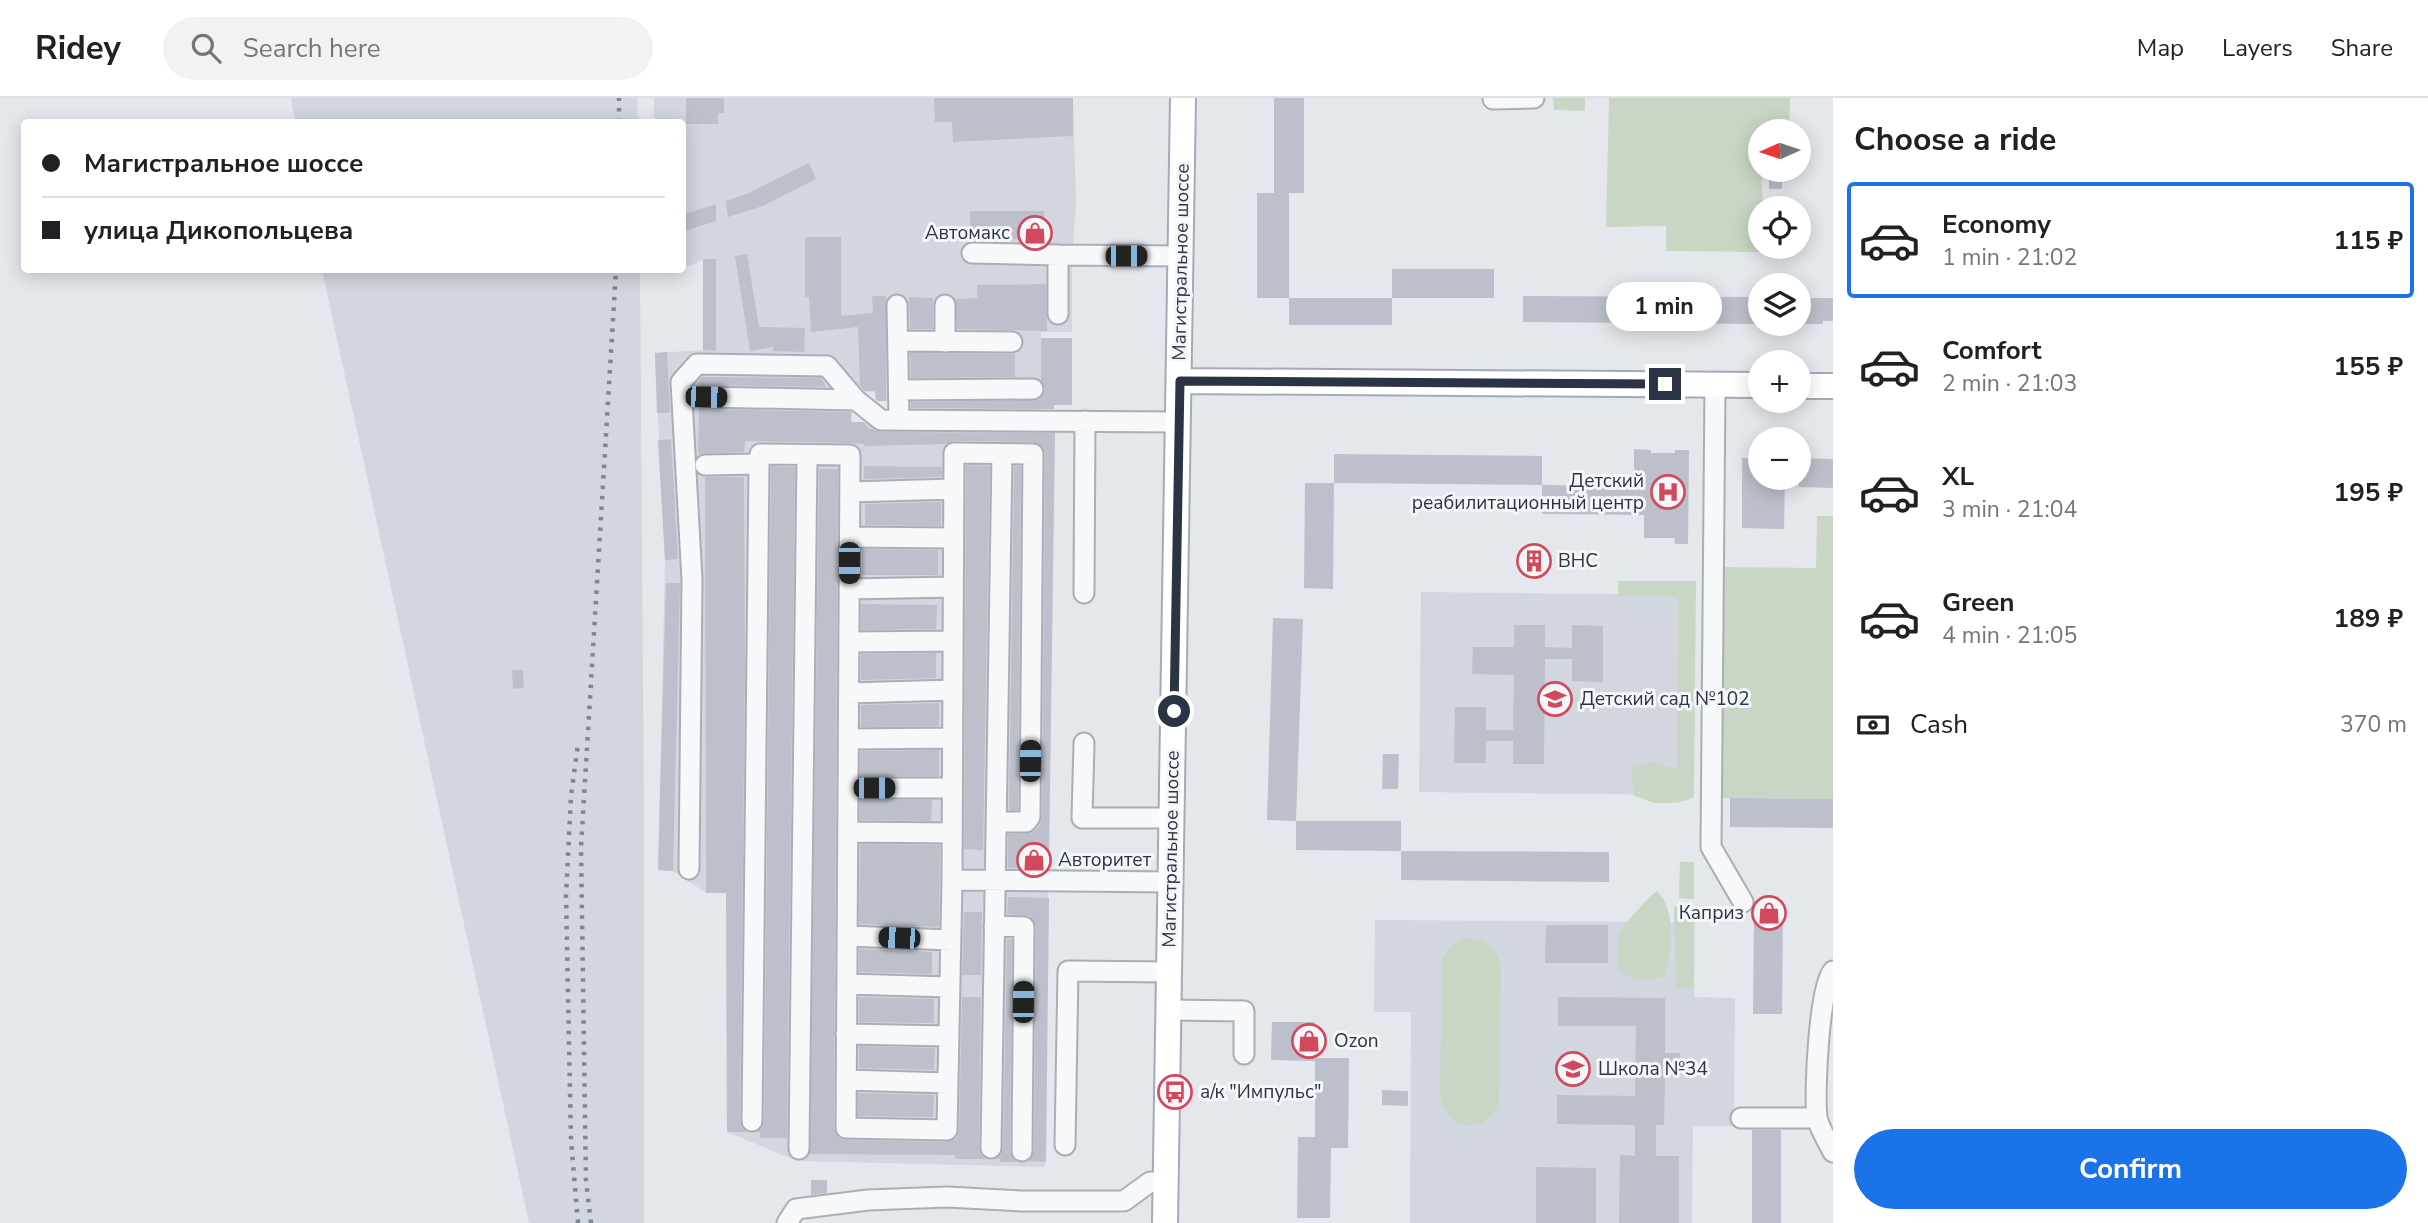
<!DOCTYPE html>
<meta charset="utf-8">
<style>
body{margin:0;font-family:"Nunito Sans",sans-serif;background:#f2f2f2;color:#202124;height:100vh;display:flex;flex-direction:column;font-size:26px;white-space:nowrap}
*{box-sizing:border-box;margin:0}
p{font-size:23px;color:#757577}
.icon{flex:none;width:38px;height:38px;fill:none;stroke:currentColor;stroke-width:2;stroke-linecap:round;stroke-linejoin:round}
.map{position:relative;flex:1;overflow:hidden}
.details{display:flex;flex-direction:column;background:#fff;width:595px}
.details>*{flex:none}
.guide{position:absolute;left:21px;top:21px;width:665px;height:154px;border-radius:7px;box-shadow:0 4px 18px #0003;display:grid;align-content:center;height:154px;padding:0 21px;background:#fff}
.needle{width:46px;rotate:267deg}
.tools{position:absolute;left:1748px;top:21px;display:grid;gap:14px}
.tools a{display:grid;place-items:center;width:63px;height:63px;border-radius:50%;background:#fff;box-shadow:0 4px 18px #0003;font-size:35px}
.end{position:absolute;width:32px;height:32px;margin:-16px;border:9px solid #2b3445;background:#fff;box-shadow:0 0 0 4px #fff}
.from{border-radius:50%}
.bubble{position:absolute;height:49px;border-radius:24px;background:#fff;box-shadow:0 4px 18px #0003;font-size:23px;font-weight:700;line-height:49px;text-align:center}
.car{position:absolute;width:21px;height:42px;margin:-21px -10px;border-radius:9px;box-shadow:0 0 5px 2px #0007;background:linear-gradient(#222 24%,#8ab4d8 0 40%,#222 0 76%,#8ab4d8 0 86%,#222 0)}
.guide b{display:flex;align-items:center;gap:24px;height:66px;font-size:26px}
.guide b+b{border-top:2px solid #e0e0e0}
.guide i{width:18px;height:18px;background:#202124}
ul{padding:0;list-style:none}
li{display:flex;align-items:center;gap:21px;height:116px;margin:0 14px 10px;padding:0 7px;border:4px solid transparent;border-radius:7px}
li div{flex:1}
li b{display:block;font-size:26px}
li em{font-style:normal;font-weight:700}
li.current{border-color:#1a73e8}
li>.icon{width:63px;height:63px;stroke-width:1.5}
h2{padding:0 21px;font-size:32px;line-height:84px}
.pay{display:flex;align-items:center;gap:18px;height:77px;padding:0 21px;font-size:26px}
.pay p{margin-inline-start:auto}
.primary-button{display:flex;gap:14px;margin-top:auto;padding:14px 21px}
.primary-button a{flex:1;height:80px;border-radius:42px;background:#1a73e8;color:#fff;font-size:28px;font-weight:700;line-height:80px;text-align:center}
header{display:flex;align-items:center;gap:42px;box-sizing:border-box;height:98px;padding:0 35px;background:#fff;border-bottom:2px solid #e0e0e0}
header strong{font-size:33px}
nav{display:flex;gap:38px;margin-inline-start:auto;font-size:24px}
.search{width:490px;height:63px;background:#f2f2f2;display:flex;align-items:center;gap:18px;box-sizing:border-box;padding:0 24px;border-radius:38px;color:#757577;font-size:26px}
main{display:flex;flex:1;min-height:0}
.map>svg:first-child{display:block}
.built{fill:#d2d6de}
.green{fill:#c9d6c5}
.building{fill:#bbc0ca}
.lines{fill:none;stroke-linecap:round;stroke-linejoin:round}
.minor-casing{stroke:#a9aeb7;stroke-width:23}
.major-casing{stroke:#a3abb8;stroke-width:28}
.minor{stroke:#f7f8fa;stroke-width:19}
.major{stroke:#fff;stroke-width:24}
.rail{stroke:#7d8696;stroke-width:4.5;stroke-dasharray:3.5 7;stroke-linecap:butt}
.route{stroke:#2b3445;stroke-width:9}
.labels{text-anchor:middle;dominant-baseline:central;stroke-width:6;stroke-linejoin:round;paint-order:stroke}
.poi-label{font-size:19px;fill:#2b3445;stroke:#f4f6f9;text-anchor:start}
.street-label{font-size:19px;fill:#2b3445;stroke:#f4f6f9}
</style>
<header>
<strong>Ridey</strong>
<div class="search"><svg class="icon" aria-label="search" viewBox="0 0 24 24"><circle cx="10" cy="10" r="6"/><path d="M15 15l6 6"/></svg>Search here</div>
<nav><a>Map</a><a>Layers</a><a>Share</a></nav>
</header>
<main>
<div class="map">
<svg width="1833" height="1125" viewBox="0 0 1833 1125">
<rect width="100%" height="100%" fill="#e4e7ec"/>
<path class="built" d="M291 0H637L638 24H295Z
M654 0H1073L1076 104 1072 157V234H1041V313L909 314 908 303H875V294L860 293 852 311V324L868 325 885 330 1054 327 1045 1069 797 1063 727 1034 726 795H706L673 773 658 772 665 462 655 255 703 252V162L683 170 682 24H654Z
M322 172H640L644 727V1125H529Z
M1421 494 1691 497 1689 697 1419 694Z
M1375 822 1695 824 1694 899 1735 900 1734 1028H1693L1692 1125H1410L1411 914H1374Z"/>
<path class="green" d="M1553 0H1585V13L1554 12Z
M1609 0H1790L1789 33H1760L1763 110H1760V149H1764V154L1666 153V128L1606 129Z
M1817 418H1833V701L1714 700 1716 469 1816 470Z
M1618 483H1696L1694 699C1684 705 1667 706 1655 705 1648 704 1641 699 1634 698L1631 671 1652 663 1663 668 1677 670 1678 499 1618 498Z
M1680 764H1694V801L1679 800Z
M1657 793C1678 813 1670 853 1665 879 1638 886 1641 883 1618 873 1618 862 1616 849 1618 839 1621 829 1647 800 1657 793Z
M1693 808 1694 890 1676 891 1674 809Z
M1471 840C1489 842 1499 853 1501 871L1499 1005C1485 1039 1445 1033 1440 997L1442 862C1448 849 1457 842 1471 840Z"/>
<path class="building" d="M686 0H724V15H718V26H686Z
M934 0H1073V38L953 44 952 24H935Z
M1274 0H1304V95H1289V200H1257V95H1274Z
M809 65 816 81 763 108 728 119 726 103 749 95Z
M1769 72H1782V91H1769Z
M716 106V123L685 133 682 117Z
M970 113H1044V141L970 142Z
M805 139H841V218L873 215 872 198H886V303H877L875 293H864L860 287 858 229 811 234 809 199 805 200Z
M747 156 759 229 805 230 804 254 773 253V249L750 253 735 158Z
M703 161H716V253L703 252Z
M1392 171H1494V200H1392Z
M1046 186 1047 233 957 231 955 201 977 200V187Z
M1523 198 1760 199V226L1523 224Z
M909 199 933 200V231H910Z
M1289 200H1392V227H1289Z
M1799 200H1833V223H1823V226H1799Z
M1041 240H1072V307H1054V311L911 310V304L1039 302 1045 292 1041 282Z
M667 254 670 315H657L655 255Z
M910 255 1015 256V279L911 280Z
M702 279 821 280 826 289 706 287 699 289V282Z
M699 309 706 311 851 314V324H864L868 330 881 334 1055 335 1049 762 1019 761V770H1008V736L1032 735 1040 727 1042 719 1045 356 1043 349 1033 344 954 343 946 346 864 348V346L850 345 745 343 744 354 698 356Z
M671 341 678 461 665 462 658 342Z
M1634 351 1651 352V355H1675V352H1689L1688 446H1675L1674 440H1644V417L1542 416V387L1634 388Z
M1334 356 1542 358V387L1334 385Z
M1742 360H1760V380H1785L1784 431 1742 430Z
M1799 360 1833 361V390L1799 389Z
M966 367 990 368 983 752 964 751Z
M771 368 795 369 787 1040H760V1034H757L762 1030 764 1023Z
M864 368 942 369V379L864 381Z
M1014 368H1021L1018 712H1009Z
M819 371H838L834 1031 839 1040 846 1042 947 1044 956 1041 959 1032 962 899H981L979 1050 981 1057 986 1061H955V1057L810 1056Z
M705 379H744L745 565 740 1023 742 1030 747 1034H727L726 795H706Z
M1305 385H1334L1333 491 1304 490Z
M941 404V428L865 427V406Z
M1526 449H1543L1542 478H1526Z
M862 451 938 452V477H862Z
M666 485H680L673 773 658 772Z
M861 506 937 507 936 531 861 532Z
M1273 520 1303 521 1296 723 1267 722Z
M1514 527H1545V549L1572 550V527L1603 528V584L1572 583V561H1545L1544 666H1513V643H1486V665H1454L1455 609H1486V632H1513L1514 577 1472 576 1473 549H1514Z
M936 555V580L861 582V556Z
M512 572H523L524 590 513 591Z
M939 605V628L861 629V607Z
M939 652V678H860V653Z
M1383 656H1399L1398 691H1382Z
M1730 700 1833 701V730L1730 729Z
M860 702H932L931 723 860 722Z
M1296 723H1401V753L1296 752Z
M860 746 940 747 939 829 859 826Z
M1401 753 1609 754V784L1401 782Z
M1008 799 1049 800 1046 1064 1028 1063 1034 1053 1036 828 1030 818 1007 816Z
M964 814H982L981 877H962Z
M1754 815H1783L1782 916H1753Z
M1546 827H1608V865H1545Z
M1007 841H1012L1010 1053 1016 1064H1000V1061H996L1001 1057 1003 1050Z
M859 851 932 854V876L859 874Z
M859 899 934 901V925L859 924Z
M1558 899 1665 900V955H1680V975H1665L1664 1027H1656V1058H1679V1125H1619L1620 1057 1635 1058V1027L1557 1026V997L1635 998 1636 928H1558Z
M1272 924H1315V963L1271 962Z
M859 948 935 950 934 972 859 970Z
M1315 960H1349L1348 1050H1331L1330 1120H1297L1298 1039H1315Z
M1382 992 1408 993V1008L1382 1007Z
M858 995 934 997 933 1019 858 1018Z
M1752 1032H1781V1125H1752Z
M1536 1069 1596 1070V1125H1536Z
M811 1082H827V1095L811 1097Z"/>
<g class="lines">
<g class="minor-casing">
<path id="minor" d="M1493 1 1534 0
M972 155 1058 157
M897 207 899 322
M1058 216V157L1181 158
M899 243 1012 244
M945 244V207
M1715 287 1711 749 1743 804
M899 292 1033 291
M706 299 856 302 881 322 1179 324
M705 367 759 366 760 356 850 357 846 1030 947 1032 952 782 954 355 1033 356 1030 719 1026 724H997
M850 394 953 391
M850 439 953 440
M849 491 953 489
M1084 495 1085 323
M849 544 953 543
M849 595 953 592
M848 641 953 640
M1084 645 1082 720H1172
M848 690H952
M848 734 952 735
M689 771 692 482 681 284 697 266 827 268 856 302
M952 782 1171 784
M994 828 1024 829 1022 1053
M847 838 951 842
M1833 873C1819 888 1814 996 1817 1019 1819 1030 1828 1044 1833 1054
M847 886 950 889
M1169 912 1244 913V956
M846 936 949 938
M846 982 948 985
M1741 1020H1817
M752 1023 759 366
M1065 1047 1068 873 1169 874
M991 1050 1002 356
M799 1051 807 357
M787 1125 796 1111 868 1102 947 1099 1021 1103H1124L1150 1084 1166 1085"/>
</g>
<g class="major-casing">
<path id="major" d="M1180 283 1760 287
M1799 288H1833
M1165 1125 1183 0"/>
</g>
<use href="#minor" class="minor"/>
<use href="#major" class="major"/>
<path class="rail" d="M619 24V0
M578 1125 571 1042 566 798 571 698 578 646
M591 1125 586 1083 581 749 616 172"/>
</g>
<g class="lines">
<path class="route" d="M1174 613 1180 283 1665 286"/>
</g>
<defs>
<g id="shop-ring" transform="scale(1.75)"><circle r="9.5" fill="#f4f6f9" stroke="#d1495b" stroke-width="1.5"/><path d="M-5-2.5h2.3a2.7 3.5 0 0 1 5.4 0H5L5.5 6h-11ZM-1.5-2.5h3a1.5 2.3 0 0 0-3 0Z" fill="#d1495b"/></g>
<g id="hospital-ring" transform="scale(1.75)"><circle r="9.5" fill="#f4f6f9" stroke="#d1495b" stroke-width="1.5"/><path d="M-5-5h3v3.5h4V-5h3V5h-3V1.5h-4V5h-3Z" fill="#d1495b"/></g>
<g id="building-ring" transform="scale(1.75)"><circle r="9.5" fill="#f4f6f9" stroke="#d1495b" stroke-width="1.5"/><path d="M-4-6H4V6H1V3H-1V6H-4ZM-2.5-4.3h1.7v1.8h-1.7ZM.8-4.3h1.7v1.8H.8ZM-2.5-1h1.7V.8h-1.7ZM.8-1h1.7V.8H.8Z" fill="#d1495b"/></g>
<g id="school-ring" transform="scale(1.75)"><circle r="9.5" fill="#f4f6f9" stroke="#d1495b" stroke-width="1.5"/><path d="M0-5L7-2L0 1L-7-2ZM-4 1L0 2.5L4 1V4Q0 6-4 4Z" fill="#d1495b"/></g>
<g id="bus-ring" transform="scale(1.75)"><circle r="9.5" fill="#f4f6f9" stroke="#d1495b" stroke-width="1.5"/><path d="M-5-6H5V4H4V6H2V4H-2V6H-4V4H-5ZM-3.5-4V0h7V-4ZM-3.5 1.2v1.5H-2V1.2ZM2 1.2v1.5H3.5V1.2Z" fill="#d1495b"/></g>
</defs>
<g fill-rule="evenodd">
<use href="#shop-ring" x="1035" y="135"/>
<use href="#hospital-ring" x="1668" y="394"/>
<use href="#building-ring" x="1534" y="463"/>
<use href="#school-ring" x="1555" y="601"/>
<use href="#shop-ring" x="1034" y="762"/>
<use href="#shop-ring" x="1769" y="815"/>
<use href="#shop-ring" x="1309" y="943"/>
<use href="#school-ring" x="1573" y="971"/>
<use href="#bus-ring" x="1175" y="994"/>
</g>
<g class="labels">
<g class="poi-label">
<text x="1010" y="135" text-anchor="end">Автомакс</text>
<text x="1644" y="383" text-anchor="end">Детский<tspan x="1644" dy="22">реабилитационный центр</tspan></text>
<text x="1558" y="463">ВНС</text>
<text x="1580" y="601">Детский сад №102</text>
<text x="1058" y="762">Авторитет</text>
<text x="1744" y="815" text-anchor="end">Каприз</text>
<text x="1334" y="943">Ozon</text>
<text x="1598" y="971">Школа №34</text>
<text x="1200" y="994">а/к "Импульс"</text>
</g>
<g class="street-label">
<text transform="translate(1181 164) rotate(-89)">Магистральное шоссе</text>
<text transform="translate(1171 751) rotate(-89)">Магистральное шоссе</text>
</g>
</g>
</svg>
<div class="tools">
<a><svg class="needle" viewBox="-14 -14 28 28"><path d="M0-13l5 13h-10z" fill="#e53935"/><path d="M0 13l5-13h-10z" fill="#757577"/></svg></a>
<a><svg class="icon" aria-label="locate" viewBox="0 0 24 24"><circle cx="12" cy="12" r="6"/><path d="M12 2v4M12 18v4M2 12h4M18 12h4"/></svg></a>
<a><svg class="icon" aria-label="layers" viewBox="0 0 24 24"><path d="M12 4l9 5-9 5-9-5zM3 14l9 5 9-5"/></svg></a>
<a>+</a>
<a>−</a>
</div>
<i class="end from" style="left:1174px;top:613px"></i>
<i class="end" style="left:1665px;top:286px"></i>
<div class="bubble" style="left:1606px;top:184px;width:116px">1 min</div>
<i class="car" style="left:1126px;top:158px;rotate:90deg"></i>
<i class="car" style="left:706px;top:299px;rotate:91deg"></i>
<i class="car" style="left:849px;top:465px;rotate:180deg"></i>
<i class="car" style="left:1030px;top:663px;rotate:1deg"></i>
<i class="car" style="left:874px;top:690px;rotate:90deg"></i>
<i class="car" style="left:899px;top:840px;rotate:272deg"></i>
<i class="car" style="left:1023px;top:904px;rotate:1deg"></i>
<div class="guide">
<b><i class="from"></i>Магистральное шоссе</b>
<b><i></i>улица Дикопольцева</b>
</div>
</div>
<section class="details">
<h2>Choose a ride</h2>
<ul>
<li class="current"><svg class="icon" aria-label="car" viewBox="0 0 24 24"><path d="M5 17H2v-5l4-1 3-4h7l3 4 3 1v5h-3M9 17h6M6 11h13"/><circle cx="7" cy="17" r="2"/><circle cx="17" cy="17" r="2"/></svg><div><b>Economy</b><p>1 min · 21:02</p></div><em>115 ₽</em></li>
<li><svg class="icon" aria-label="car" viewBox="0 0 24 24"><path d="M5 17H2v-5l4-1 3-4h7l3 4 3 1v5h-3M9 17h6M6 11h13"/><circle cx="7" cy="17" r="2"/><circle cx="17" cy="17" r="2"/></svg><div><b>Comfort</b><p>2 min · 21:03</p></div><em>155 ₽</em></li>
<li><svg class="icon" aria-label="car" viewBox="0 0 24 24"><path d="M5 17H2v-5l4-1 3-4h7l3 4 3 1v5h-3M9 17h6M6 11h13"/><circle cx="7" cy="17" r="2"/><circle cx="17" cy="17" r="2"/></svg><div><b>XL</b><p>3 min · 21:04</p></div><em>195 ₽</em></li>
<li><svg class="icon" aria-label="car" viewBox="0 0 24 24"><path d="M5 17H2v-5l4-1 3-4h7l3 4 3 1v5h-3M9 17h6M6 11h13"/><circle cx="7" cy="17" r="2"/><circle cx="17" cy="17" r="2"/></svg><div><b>Green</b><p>4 min · 21:05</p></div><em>189 ₽</em></li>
</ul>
<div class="pay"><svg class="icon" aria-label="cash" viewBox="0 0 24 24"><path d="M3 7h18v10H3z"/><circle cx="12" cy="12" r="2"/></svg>Cash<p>370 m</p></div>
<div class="primary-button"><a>Confirm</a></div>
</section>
</main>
